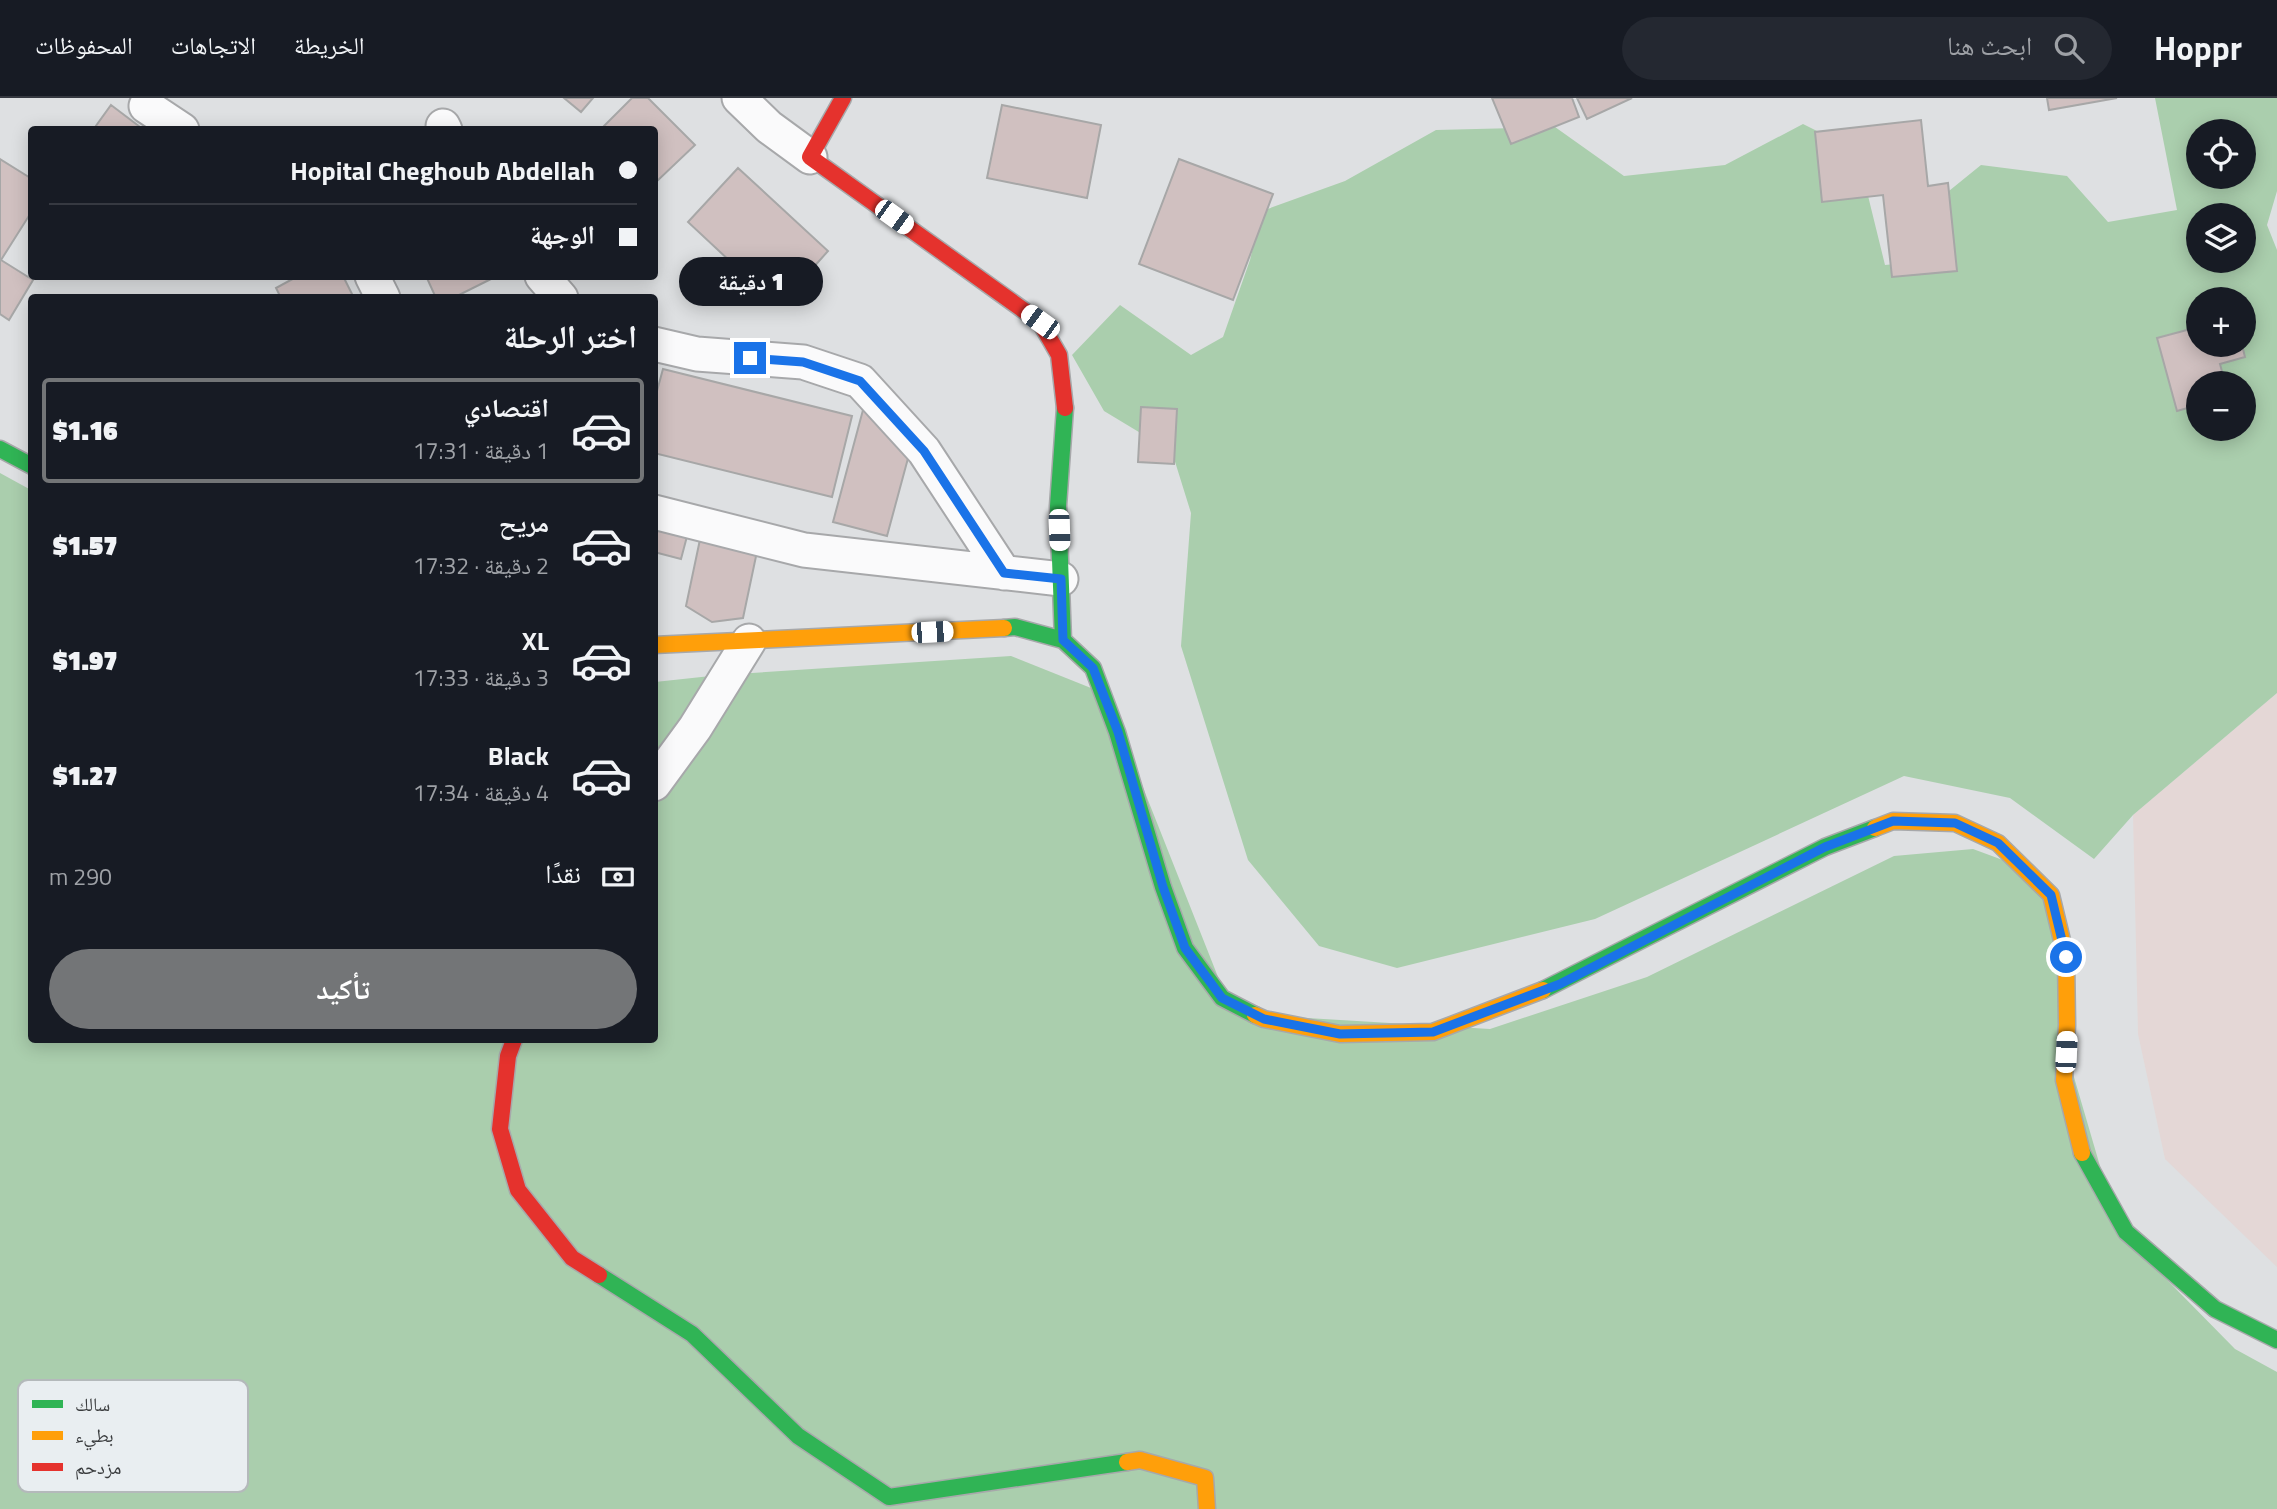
<!DOCTYPE html>
<html lang="ar">
<meta charset="utf-8">
<style>
body{margin:0;font-family:"Titillium Web","Noto Naskh Arabic",sans-serif;background:#242831;color:#f1f3f6;direction:rtl;height:100vh;display:flex;flex-direction:column;font-size:26px;white-space:nowrap}
*{box-sizing:border-box;margin:0}
p{font-size:23px;color:#9ea1a6}
.icon{flex:none;width:38px;height:38px;fill:none;stroke:currentColor;stroke-width:2;stroke-linecap:round;stroke-linejoin:round}
.map{position:relative;flex:1;overflow:hidden;direction:ltr}
.details{position:absolute;left:28px;top:196px;width:630px;height:749px;display:flex;flex-direction:column;background:#171b24;border-radius:7px;box-shadow:0 4px 18px #0003;direction:rtl}
.details>*{flex:none}
.banner{position:absolute;left:28px;top:28px;width:630px;height:154px;border-radius:7px;box-shadow:0 4px 18px #0003;direction:rtl;display:grid;align-content:center;height:154px;padding:0 21px;background:#171b24}
.tools{position:absolute;left:2186px;top:21px;display:grid;gap:14px}
.tools a{display:grid;place-items:center;width:70px;height:70px;border-radius:50%;background:#171b24;box-shadow:0 4px 18px #0003;font-size:35px}
.end{position:absolute;width:32px;height:32px;margin:-16px;border:9px solid #1a73e8;background:#fff;box-shadow:0 0 0 4px #fff}
.from{border-radius:50%}
.bubble{position:absolute;height:49px;border-radius:24px;background:#171b24;box-shadow:0 4px 18px #0003;font-size:23px;font-weight:800;line-height:49px;text-align:center;direction:rtl}
.car{position:absolute;width:21px;height:42px;margin:-21px -10px;border-radius:9px;box-shadow:0 0 5px 2px #0007;background:linear-gradient(#fff 24%,#345 0 40%,#fff 0 76%,#345 0 86%,#fff 0)}
.banner b{display:flex;align-items:center;gap:24px;height:66px;font-size:26px}
.banner b+b{border-top:2px solid #363941}
.banner i{width:18px;height:18px;background:#f1f3f6}
ul{padding:0;list-style:none}
li{display:flex;align-items:center;gap:21px;height:105px;margin:0 14px 10px;padding:0 7px;border:4px solid transparent;border-radius:7px}
li div{flex:1}
li b{display:block;font-size:26px}
li em{font-style:normal;font-weight:800}
li.selected{border-color:#737577}
li>.icon{width:63px;height:63px;stroke-width:1.5}
h2{padding:0 21px;font-size:32px;line-height:84px}
.pay{display:flex;align-items:center;gap:18px;height:77px;padding:0 21px;font-size:26px}
.pay p{margin-inline-start:auto}
.action{display:flex;gap:14px;margin-top:auto;padding:14px 21px}
.action a{flex:1;height:80px;border-radius:42px;background:#737577;color:#fff;font-size:28px;font-weight:800;line-height:80px;text-align:center}
header{display:flex;align-items:center;gap:42px;box-sizing:border-box;height:98px;padding:0 35px;background:#171b24;border-bottom:2px solid #363941}
header strong{font-size:33px}
nav{display:flex;gap:38px;margin-inline-start:auto;font-size:24px}
.search{width:490px;height:63px;background:#242831;display:flex;align-items:center;gap:18px;box-sizing:border-box;padding:0 24px;border-radius:38px;color:#9ea1a6;font-size:26px}
.map>svg:first-child{display:block}
.medical{fill:#e4d7d6}
.forest{fill:#aacead;fill-rule:evenodd}
.building{fill:#d0c0c0;stroke:#a7a7a7;stroke-width:2}
.lines{fill:none;stroke-linecap:round;stroke-linejoin:round}
.street-casing{stroke:#a7a8aa;stroke-width:37}
.fast-casing{stroke:#a7a8aa;stroke-width:19}
.slow-casing{stroke:#a7a8aa;stroke-width:19}
.jam-casing{stroke:#a7a8aa;stroke-width:19}
.street{stroke:#fafafb;stroke-width:33}
.fast{stroke:#30b455;stroke-width:16}
.slow{stroke:#ff9f0a;stroke-width:16}
.jam{stroke:#e5322d;stroke-width:16}
.route{stroke:#1a73e8;stroke-width:9}
.key{fill:#e9eef1;stroke:#b4b9bb;stroke-width:2}
.key-label{font-size:19px;fill:#3a3c3e}
</style>
<header>
<strong>Hoppr</strong>
<div class="search"><svg class="icon" aria-label="search" viewBox="0 0 24 24"><circle cx="10" cy="10" r="6"/><path d="M15 15l6 6"/></svg>ابحث هنا</div>
<nav><a>الخريطة</a><a>الاتجاهات</a><a>المحفوظات</a></nav>
</header>
<div class="map">
<svg width="2277" height="1411" viewBox="0 0 2277 1411">
<rect width="100%" height="100%" fill="#dee0e2"/>
<path class="medical" d="M2277 595V1169L2165 1061 2138 936 2133 717Z"/>
<path class="forest" d="M2155 0H2277V93L2267 127 2277 152V595L2133 717 2094 761 2010 700 1904 678 1595 821 1397 870 1319 848 1248 762 1181 548 1191 415 1172 354 1104 313 1072 257 1120 207 1191 257 1223 239 1250 162 1262 113 1345 83 1436 32 1555 29 1624 78 1725 67 1803 26 1857 53 1885 167 1954 160 1944 97 1981 67 2067 78 2108 124 2177 112ZM2198 33H2244V79H2198ZM2198 117H2244V163H2198ZM2198 201H2244V247H2198ZM2198 285H2244V331H2198Z
M0 375 31 392 32 942H654L655 584 720 577 1011 558 1106 596 1222 889 1257 917 1490 931 1647 879 1894 758 1973 751 2019 768 2057 820 2069 962 2119 1133 2235 1251 2277 1274V1411H0Z"/>
<path class="building" d="M564 0H593L581 14Z
M632 0H648L695 47 654 86V32H600Z
M1492 0H1572L1579 19 1511 46Z
M1577 0H1632L1587 21Z
M2047 0H2117L2049 12Z
M111 7 144 32H93Z
M1002 7 1101 27 1087 100 987 80Z
M1921 22 1928 88 1948 85 1957 173 1892 179 1883 97 1822 104 1815 34Z
M0 61 32 81V113L1 162 33 182 9 222 0 216Z
M1179 61 1273 96 1233 202 1139 166Z
M738 70 828 153 787 199 770 185 762 193 688 124Z
M298 178H343L354 200H281L276 190Z
M426 178H497L453 200H436Z
M2198 229V247H2242L2245 259 2220 266 2225 285H2198V307L2177 313 2157 240Z
M663 271 852 318 832 399 654 355V304Z
M1141 309 1177 311 1174 366 1138 364Z
M863 312 917 327 887 438 833 424Z
M654 418 690 427 681 461 654 454Z
M702 432 759 444 743 520 712 524 686 508Z"/>
<g class="lines">
<g class="street-casing">
<path id="street" d="M739 0 769 29 810 59
M146 8 182 32
M443 28 445 32
M372 178 383 200
M542 178 561 200
M654 246 697 256 803 264 860 283 924 353 1004 475
M654 414 804 452 1061 481
M654 686 695 630 749 543"/>
</g>
<g class="fast-casing">
<path id="fast" d="M0 351 32 368
M1004 530 1015 529 1063 542 1093 570 1117 634 1163 789 1185 850 1222 900 1255 917
M1063 542 1058 408 1065 310
M1543 892 1825 749 1875 730
M2082 1055 2126 1134 2215 1211 2277 1242
M599 1177 692 1236 798 1338 889 1399 1127 1364"/>
</g>
<g class="slow-casing">
<path id="slow" d="M654 547 1004 530
M1875 730 1893 723 1955 725 1998 745 2051 797 2066 859 2067 927 2064 982 2082 1055
M1255 917 1264 921 1340 936 1433 934 1543 892
M1127 1364 1140 1362 1205 1380 1207 1411"/>
</g>
<g class="jam-casing">
<path id="jam" d="M843 0 810 59 1040 224 1059 257 1065 310
M514 942 508 958 500 1031 518 1092 572 1160 599 1177"/>
</g>
<use href="#street" class="street"/>
<use href="#fast" class="fast"/>
<use href="#slow" class="slow"/>
<use href="#jam" class="jam"/>
</g>
<g class="lines">
<path class="route" d="M750 260 803 264 860 283 924 353 1004 475 1061 481 1063 542 1093 570 1118 634 1163 789 1185 850 1222 900 1264 921 1340 936 1433 934 1560 886 1825 749 1893 723 1955 725 1998 745 2051 797 2066 859"/>
</g>
<rect x="18" y="1282" width="230" height="112" rx="10" class="key"/>
<rect x="32" y="1302" width="31" height="8" fill="#30b455"/>
<rect x="32" y="1333" width="31" height="9" fill="#ff9f0a"/>
<rect x="32" y="1365" width="31" height="8" fill="#e5322d"/>
<g class="key-label">
<text x="75" y="1313">سالك</text>
<text x="75" y="1344">بطيء</text>
<text x="75" y="1376">مزدحم</text>
</g>
</svg>
<div class="tools">
<a><svg class="icon" aria-label="locate" viewBox="0 0 24 24"><circle cx="12" cy="12" r="6"/><path d="M12 2v4M12 18v4M2 12h4M18 12h4"/></svg></a>
<a><svg class="icon" aria-label="layers" viewBox="0 0 24 24"><path d="M12 4l9 5-9 5-9-5zM3 14l9 5 9-5"/></svg></a>
<a>+</a>
<a>−</a>
</div>
<i class="end from" style="left:2066px;top:859px"></i>
<i class="end" style="left:750px;top:260px"></i>
<div class="bubble" style="left:679px;top:159px;width:144px">1 دقيقة</div>
<i class="car" style="left:894px;top:119px;rotate:126deg"></i>
<i class="car" style="left:1040px;top:224px;rotate:306deg"></i>
<i class="car" style="left:1059px;top:432px;rotate:178deg"></i>
<i class="car" style="left:932px;top:534px;rotate:87deg"></i>
<i class="car" style="left:2066px;top:954px;rotate:3deg"></i>
<div class="banner">
<b><i class="from"></i>Hopital Cheghoub Abdellah</b>
<b><i></i>الوجهة</b>
</div>
<section class="details">
<h2>اختر الرحلة</h2>
<ul>
<li class="selected"><svg class="icon" aria-label="car" viewBox="0 0 24 24"><path d="M5 17H2v-5l4-1 3-4h7l3 4 3 1v5h-3M9 17h6M6 11h13"/><circle cx="7" cy="17" r="2"/><circle cx="17" cy="17" r="2"/></svg><div><b>اقتصادي</b><p>1 دقيقة · 17:31</p></div><em>$1.16</em></li>
<li><svg class="icon" aria-label="car" viewBox="0 0 24 24"><path d="M5 17H2v-5l4-1 3-4h7l3 4 3 1v5h-3M9 17h6M6 11h13"/><circle cx="7" cy="17" r="2"/><circle cx="17" cy="17" r="2"/></svg><div><b>مريح</b><p>2 دقيقة · 17:32</p></div><em>$1.57</em></li>
<li><svg class="icon" aria-label="car" viewBox="0 0 24 24"><path d="M5 17H2v-5l4-1 3-4h7l3 4 3 1v5h-3M9 17h6M6 11h13"/><circle cx="7" cy="17" r="2"/><circle cx="17" cy="17" r="2"/></svg><div><b>XL</b><p>3 دقيقة · 17:33</p></div><em>$1.97</em></li>
<li><svg class="icon" aria-label="car" viewBox="0 0 24 24"><path d="M5 17H2v-5l4-1 3-4h7l3 4 3 1v5h-3M9 17h6M6 11h13"/><circle cx="7" cy="17" r="2"/><circle cx="17" cy="17" r="2"/></svg><div><b>Black</b><p>4 دقيقة · 17:34</p></div><em>$1.27</em></li>
</ul>
<div class="pay"><svg class="icon" aria-label="cash" viewBox="0 0 24 24"><path d="M3 7h18v10H3z"/><circle cx="12" cy="12" r="2"/></svg>نقدًا<p>290 m</p></div>
<div class="action"><a>تأكيد</a></div>
</section>
</div>
